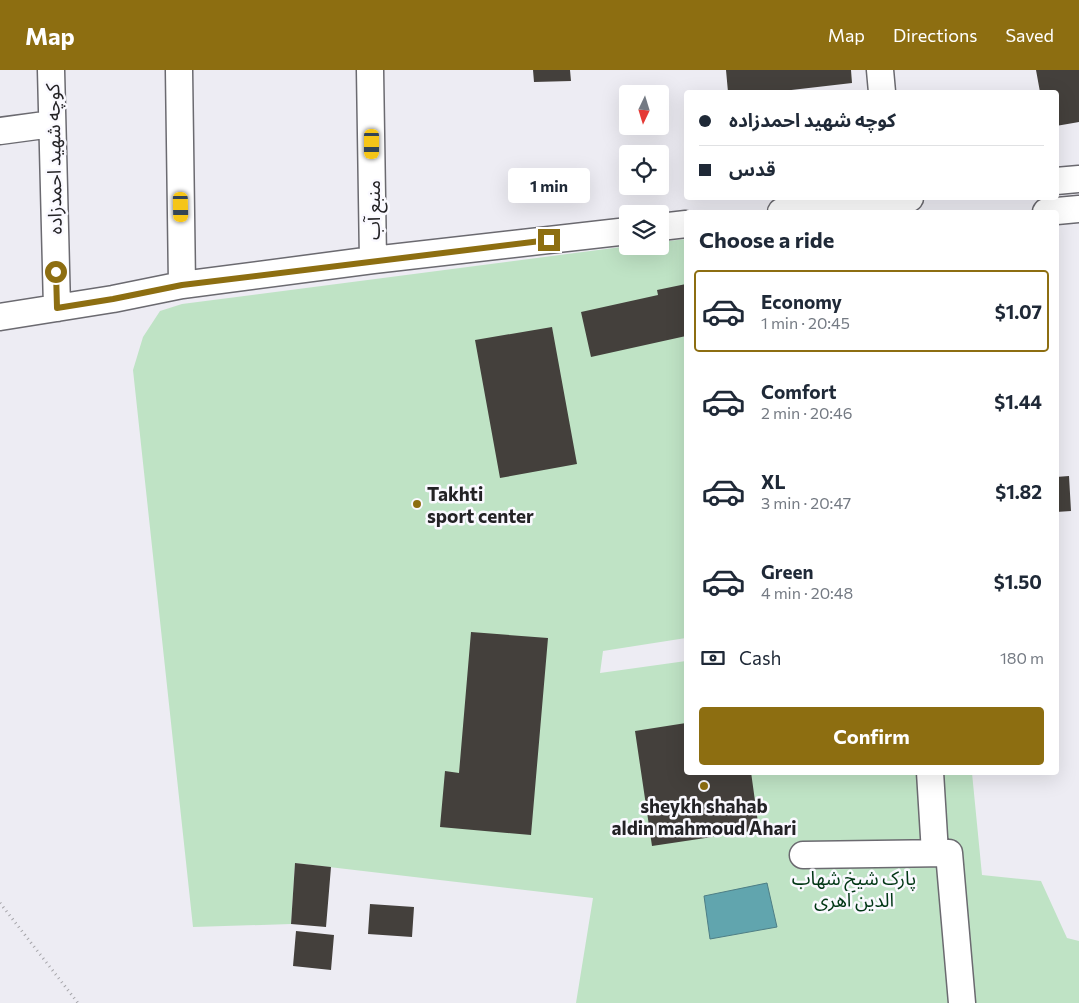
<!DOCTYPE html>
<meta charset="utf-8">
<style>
body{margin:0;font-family:Commissioner,"Noto Sans Arabic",sans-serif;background:#f2f2f3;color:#1f2937;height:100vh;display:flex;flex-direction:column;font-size:19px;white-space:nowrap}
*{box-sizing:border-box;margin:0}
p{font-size:16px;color:#747a83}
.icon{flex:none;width:28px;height:28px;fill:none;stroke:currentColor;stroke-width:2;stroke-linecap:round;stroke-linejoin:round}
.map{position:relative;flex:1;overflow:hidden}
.details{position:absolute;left:684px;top:140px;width:375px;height:565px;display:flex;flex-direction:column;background:#fff;border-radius:5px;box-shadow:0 5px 20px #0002}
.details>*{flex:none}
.hud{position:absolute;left:684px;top:20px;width:375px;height:110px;border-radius:5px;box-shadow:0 5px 20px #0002;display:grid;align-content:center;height:110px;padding:0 15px;background:#fff}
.needle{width:32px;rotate:184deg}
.controls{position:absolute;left:619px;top:15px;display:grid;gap:10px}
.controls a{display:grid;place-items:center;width:50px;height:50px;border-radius:5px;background:#fff;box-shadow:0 5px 20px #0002;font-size:25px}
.end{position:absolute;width:22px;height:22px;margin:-11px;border:6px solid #8d6e11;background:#fff;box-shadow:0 0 0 2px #fff}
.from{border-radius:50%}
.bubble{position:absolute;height:35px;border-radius:5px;background:#fff;box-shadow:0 5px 20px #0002;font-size:16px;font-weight:700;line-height:35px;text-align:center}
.car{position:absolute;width:15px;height:30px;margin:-15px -8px;border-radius:6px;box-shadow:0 0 4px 1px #0007;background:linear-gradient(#f5c518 24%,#345 0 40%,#f5c518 0 76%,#345 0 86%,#f5c518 0)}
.hud b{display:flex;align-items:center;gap:18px;height:48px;font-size:19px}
.hud b+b{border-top:1px solid #e0e1e3}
.hud i{width:12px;height:12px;background:#1f2937}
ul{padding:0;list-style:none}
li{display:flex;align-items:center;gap:15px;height:82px;margin:0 10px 8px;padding:0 5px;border:2px solid transparent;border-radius:5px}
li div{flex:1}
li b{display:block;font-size:19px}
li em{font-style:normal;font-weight:700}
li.selected{border-color:#8d6e11}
li>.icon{width:45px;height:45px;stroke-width:1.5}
h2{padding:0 15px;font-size:22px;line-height:60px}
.pay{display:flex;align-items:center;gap:12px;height:55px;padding:0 15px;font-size:19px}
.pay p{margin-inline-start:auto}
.cta{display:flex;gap:10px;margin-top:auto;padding:10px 15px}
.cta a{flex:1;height:58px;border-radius:5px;background:#8d6e11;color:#fff;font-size:20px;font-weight:700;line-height:58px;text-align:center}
header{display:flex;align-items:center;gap:30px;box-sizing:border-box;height:70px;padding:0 25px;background:#8d6e11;color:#fff}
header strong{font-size:24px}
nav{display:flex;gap:28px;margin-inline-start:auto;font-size:18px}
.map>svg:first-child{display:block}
.green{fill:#bfe3c5}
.water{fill:#61a5ae;stroke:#4e7e85}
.building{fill:#44403c}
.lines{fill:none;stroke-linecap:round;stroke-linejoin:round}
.minor-casing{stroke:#6b6a70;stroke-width:29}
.path{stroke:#a6a5aa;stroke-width:3;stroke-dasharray:1 4;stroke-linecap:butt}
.minor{stroke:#fff;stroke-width:26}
.route{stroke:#8d6e11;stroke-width:6}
.poi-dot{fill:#8d6e11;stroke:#faf9ff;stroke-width:2}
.labels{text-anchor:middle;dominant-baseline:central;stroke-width:5;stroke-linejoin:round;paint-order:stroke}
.street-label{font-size:19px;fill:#232225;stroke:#faf9ff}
.poi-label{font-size:19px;font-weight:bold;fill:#232225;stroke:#faf9ff;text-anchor:start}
.park-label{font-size:19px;fill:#003614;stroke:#faf9ff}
</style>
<header>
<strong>Map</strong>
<nav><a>Map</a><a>Directions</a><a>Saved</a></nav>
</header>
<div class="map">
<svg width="1079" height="933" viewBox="0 0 1079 933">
<rect width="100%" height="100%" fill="#edecf3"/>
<path class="green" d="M686 169V568L603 581 600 603 686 591V702L972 703 982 805 1041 811 1067 868 1079 871V933H576L593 828 295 793 291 854 193 857 133 300 143 267 160 241 182 234 629 176H660V172Z"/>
<path class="water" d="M767 813 777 857 710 869 704 826Z"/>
<path class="building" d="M533 0H570L571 11 534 12Z
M726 0H851L852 13 774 22H728Z
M1036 0H1079V52L1056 56V22H1040Z
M686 214V266L591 287 581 242 658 225 657 220Z
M552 257 577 394 500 408 475 270Z
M1069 406 1071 441 1056 442V407Z
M471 562 548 568 531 765 440 757 445 701 459 703Z
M686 653V702H751L759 760 652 776 635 661Z
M295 793 331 797 326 857 291 854Z
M370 834 414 837 412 867 368 864Z
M296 861 334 865 331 900 293 896Z"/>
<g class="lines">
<g class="minor-casing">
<path id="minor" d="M51 0 57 238
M179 0 182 215
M370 0 373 190
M880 0 882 22
M0 61 52 54
M1056 111 1079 109
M781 142 910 128
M1046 142 1079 139
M660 157 686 154
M0 247 113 229 182 215 373 190 628 161
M930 702 935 783
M803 785 949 783 962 933"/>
</g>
<path class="path" d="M0 833 78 933"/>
<use href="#minor" class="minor"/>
</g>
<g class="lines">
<path class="route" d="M56 202 57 238 113 229 182 215 549 170"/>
</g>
<g class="poi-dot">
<circle cx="417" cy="434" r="5"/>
<circle cx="704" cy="716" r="5"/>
</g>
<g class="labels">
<g class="street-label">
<text transform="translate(53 89) rotate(-91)">کوچه شهید احمدزاده</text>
<text transform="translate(372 140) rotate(-90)">منبع آب</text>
</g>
<g class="poi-label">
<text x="427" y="423">Takhti<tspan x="427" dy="22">sport center</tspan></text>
<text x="704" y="735" text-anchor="middle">sheykh shahab<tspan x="704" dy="22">aldin mahmoud Ahari</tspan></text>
</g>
<g class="park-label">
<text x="854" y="807">پارک شیخ شهاب<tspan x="854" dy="22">الدین اهری</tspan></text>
</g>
</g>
</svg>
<div class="controls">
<a><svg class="needle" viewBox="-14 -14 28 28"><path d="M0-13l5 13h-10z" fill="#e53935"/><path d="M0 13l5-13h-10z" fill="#747a83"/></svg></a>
<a><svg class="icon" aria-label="locate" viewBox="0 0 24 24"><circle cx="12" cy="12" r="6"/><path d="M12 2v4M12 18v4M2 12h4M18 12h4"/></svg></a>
<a><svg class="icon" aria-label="layers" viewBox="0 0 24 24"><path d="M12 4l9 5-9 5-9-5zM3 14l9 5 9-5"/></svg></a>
</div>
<i class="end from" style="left:56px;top:202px"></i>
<i class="end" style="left:549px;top:170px"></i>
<div class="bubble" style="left:508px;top:98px;width:82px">1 min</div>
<i class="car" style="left:372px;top:74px;rotate:180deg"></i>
<i class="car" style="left:181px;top:137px;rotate:179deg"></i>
<div class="hud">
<b><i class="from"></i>کوچه شهید احمدزاده</b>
<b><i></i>قدس</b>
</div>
<section class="details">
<h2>Choose a ride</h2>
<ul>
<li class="selected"><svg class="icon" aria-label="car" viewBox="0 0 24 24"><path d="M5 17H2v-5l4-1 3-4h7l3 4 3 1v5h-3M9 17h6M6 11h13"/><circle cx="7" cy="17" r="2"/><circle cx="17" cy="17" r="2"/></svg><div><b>Economy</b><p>1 min · 20:45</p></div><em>$1.07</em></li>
<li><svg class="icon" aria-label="car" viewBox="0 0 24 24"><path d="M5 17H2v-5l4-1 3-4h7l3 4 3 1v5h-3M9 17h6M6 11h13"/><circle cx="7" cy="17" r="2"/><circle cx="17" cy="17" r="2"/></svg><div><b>Comfort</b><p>2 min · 20:46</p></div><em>$1.44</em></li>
<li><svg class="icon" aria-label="car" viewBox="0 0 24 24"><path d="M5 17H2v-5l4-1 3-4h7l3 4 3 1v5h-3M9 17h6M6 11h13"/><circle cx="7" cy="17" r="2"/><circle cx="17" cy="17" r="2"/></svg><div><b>XL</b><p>3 min · 20:47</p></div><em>$1.82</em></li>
<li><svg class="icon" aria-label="car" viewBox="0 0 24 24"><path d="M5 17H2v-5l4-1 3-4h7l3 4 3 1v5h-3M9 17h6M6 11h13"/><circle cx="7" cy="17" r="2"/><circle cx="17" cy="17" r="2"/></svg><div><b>Green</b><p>4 min · 20:48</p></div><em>$1.50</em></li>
</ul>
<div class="pay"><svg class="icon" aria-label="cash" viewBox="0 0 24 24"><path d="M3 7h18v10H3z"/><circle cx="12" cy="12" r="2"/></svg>Cash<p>180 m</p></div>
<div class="cta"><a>Confirm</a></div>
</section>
</div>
